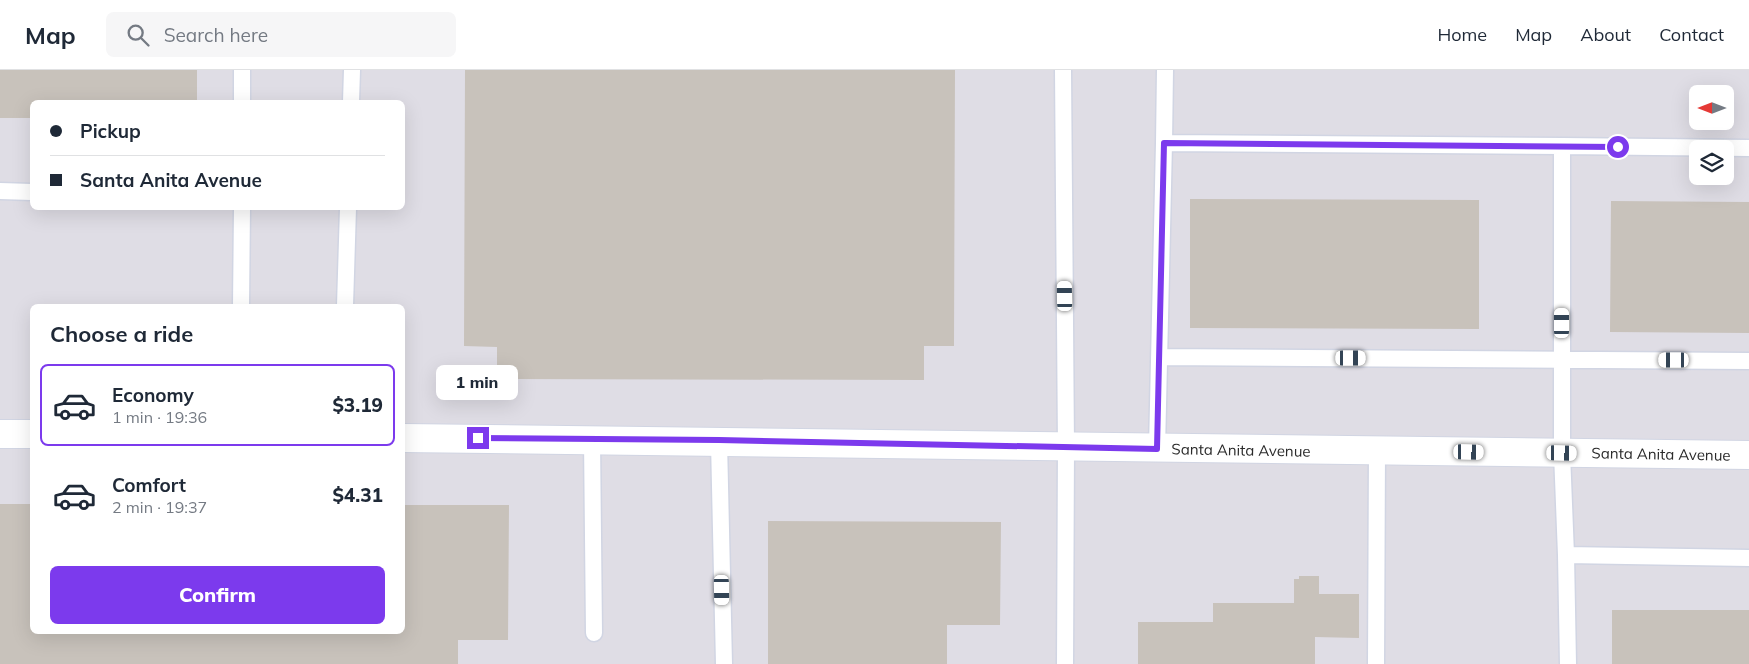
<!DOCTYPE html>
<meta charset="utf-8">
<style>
body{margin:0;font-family:Mulish,sans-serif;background:#f6f6f7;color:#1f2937;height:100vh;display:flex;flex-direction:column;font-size:19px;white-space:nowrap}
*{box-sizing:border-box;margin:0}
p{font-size:16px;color:#747a83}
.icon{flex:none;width:28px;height:28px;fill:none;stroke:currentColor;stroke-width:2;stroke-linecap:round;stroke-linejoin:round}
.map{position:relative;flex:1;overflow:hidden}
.details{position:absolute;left:30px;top:234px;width:375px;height:330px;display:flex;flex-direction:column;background:#fff;border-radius:8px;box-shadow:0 5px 20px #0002}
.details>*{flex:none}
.banner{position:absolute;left:30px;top:30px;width:375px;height:110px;border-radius:8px;box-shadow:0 5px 20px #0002;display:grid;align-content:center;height:110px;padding:0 20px;background:#fff}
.needle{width:32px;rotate:270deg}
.buttons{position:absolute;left:1689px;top:15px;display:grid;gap:10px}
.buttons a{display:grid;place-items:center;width:45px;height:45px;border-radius:8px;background:#fff;box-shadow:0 5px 20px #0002;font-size:25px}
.end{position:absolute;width:22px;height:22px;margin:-11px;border:6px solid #7c3aed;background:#fff;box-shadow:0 0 0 2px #fff}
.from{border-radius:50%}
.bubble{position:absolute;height:35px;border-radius:8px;background:#fff;box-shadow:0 5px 20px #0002;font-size:16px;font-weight:800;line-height:35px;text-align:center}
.car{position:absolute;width:15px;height:30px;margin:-15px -8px;border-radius:6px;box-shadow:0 0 4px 1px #0007;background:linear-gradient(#fff 24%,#345 0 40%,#fff 0 76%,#345 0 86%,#fff 0)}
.banner b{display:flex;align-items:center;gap:18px;height:48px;font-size:19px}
.banner b+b{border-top:1px solid #e0e1e3}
.banner i{width:12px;height:12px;background:#1f2937}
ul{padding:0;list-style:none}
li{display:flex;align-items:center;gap:15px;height:82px;margin:0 10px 8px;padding:0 10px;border:2px solid transparent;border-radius:8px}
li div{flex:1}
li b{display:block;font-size:19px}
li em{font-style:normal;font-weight:800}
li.current{border-color:#7c3aed}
li>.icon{width:45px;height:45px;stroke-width:1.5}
h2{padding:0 20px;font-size:22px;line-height:60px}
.primary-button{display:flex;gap:10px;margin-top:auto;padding:10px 20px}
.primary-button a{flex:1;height:58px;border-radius:8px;background:#7c3aed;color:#fff;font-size:20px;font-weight:800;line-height:58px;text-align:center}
header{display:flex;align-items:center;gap:30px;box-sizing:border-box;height:70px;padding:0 25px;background:#fff;border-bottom:1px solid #e0e1e3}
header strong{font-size:24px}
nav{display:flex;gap:28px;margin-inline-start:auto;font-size:18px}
.search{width:350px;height:45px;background:#f6f6f7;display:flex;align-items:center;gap:12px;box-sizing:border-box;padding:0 18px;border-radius:8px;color:#747a83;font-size:19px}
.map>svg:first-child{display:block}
.industrial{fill:#dfdde5;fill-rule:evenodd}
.building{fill:#c8c2bb}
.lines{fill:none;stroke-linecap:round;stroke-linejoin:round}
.lane-casing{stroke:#d1d5e3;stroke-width:19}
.secondary-casing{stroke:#d1d5e3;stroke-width:30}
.lane{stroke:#fff;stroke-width:16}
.secondary{stroke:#fff;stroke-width:28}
.route{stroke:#7c3aed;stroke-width:6}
.labels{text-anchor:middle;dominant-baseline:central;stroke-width:4;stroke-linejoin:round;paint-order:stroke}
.street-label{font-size:15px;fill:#2a2a2a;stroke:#fff}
</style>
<header>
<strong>Map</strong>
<div class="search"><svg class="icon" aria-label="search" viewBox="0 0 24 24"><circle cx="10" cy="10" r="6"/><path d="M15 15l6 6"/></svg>Search here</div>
<nav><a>Home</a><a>Map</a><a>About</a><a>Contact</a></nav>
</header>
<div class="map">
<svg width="1749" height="594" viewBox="0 0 1749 594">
<rect width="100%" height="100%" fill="#ede5dc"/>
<path class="industrial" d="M0 0H1749V594H0ZM1698 24H1725V51H1698ZM32 32H402V138H32ZM1698 79H1725V106H1698ZM32 236H402V561H32Z"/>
<path class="building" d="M0 0H197V32H32V48H0Z
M465 0H955L954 276H924V310L497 309V277L464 276Z
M1190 129 1479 130V259L1190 258Z
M1611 131 1749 132V263L1610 262Z
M0 434H32V561H402V435H509L508 570H458V594H0Z
M768 451 1001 452 1000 555H947V594H768Z
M1299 506H1319V524H1359V568L1315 567V594H1138V552H1213V533H1294V509H1299Z
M1612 540H1749V594H1612Z"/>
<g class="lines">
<g class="lane-casing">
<path id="lane" d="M1063 0 1066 377 1065 594
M242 32V0
M351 32 352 0
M1164 73 1165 0
M1562 76 1749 78
M0 121 32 122
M241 236 242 138
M345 236 348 138
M1159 287 1749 291
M592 369 594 563
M719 371 724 594
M1157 379 1164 73 1562 76V383L1566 485
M1376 594 1377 381
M1568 594 1566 485 1749 488"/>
</g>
<g class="secondary-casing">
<path id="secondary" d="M0 364H32
M402 368 1749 385"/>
</g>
<use href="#lane" class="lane"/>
<use href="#secondary" class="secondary"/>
</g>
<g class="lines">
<path class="route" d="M478 368 719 370 1157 379 1164 73 1618 77"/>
</g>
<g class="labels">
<g class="street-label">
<text transform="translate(1241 380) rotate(1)">Santa Anita Avenue</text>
<text transform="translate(1661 384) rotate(1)">Santa Anita Avenue</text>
</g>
</g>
</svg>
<div class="buttons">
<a><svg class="needle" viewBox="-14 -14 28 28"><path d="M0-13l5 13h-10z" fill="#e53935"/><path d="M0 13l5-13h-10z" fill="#747a83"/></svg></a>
<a><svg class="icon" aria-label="layers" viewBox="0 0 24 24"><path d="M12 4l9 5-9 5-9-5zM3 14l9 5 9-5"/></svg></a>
</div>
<i class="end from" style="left:1618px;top:77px"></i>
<i class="end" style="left:478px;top:368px"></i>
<div class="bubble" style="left:436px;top:295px;width:82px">1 min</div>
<i class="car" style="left:1065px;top:226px;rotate:359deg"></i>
<i class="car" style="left:1562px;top:253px;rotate:0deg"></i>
<i class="car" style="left:1351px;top:288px;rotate:90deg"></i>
<i class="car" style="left:1674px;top:290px;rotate:270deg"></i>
<i class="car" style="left:1469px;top:382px;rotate:91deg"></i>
<i class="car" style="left:1562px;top:383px;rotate:91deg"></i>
<i class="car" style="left:722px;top:520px;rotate:179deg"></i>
<div class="banner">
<b><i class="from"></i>Pickup</b>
<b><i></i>Santa Anita Avenue</b>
</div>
<section class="details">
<h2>Choose a ride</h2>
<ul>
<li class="current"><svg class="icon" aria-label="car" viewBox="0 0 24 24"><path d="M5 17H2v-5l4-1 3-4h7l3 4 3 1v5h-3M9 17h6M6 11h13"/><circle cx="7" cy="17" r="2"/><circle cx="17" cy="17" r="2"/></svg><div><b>Economy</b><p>1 min · 19:36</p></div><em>$3.19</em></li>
<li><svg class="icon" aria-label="car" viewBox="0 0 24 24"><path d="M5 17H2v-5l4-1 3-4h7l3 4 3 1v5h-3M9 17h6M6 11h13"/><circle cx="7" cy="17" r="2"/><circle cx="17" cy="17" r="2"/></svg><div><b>Comfort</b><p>2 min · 19:37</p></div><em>$4.31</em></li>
</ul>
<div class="primary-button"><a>Confirm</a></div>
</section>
</div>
